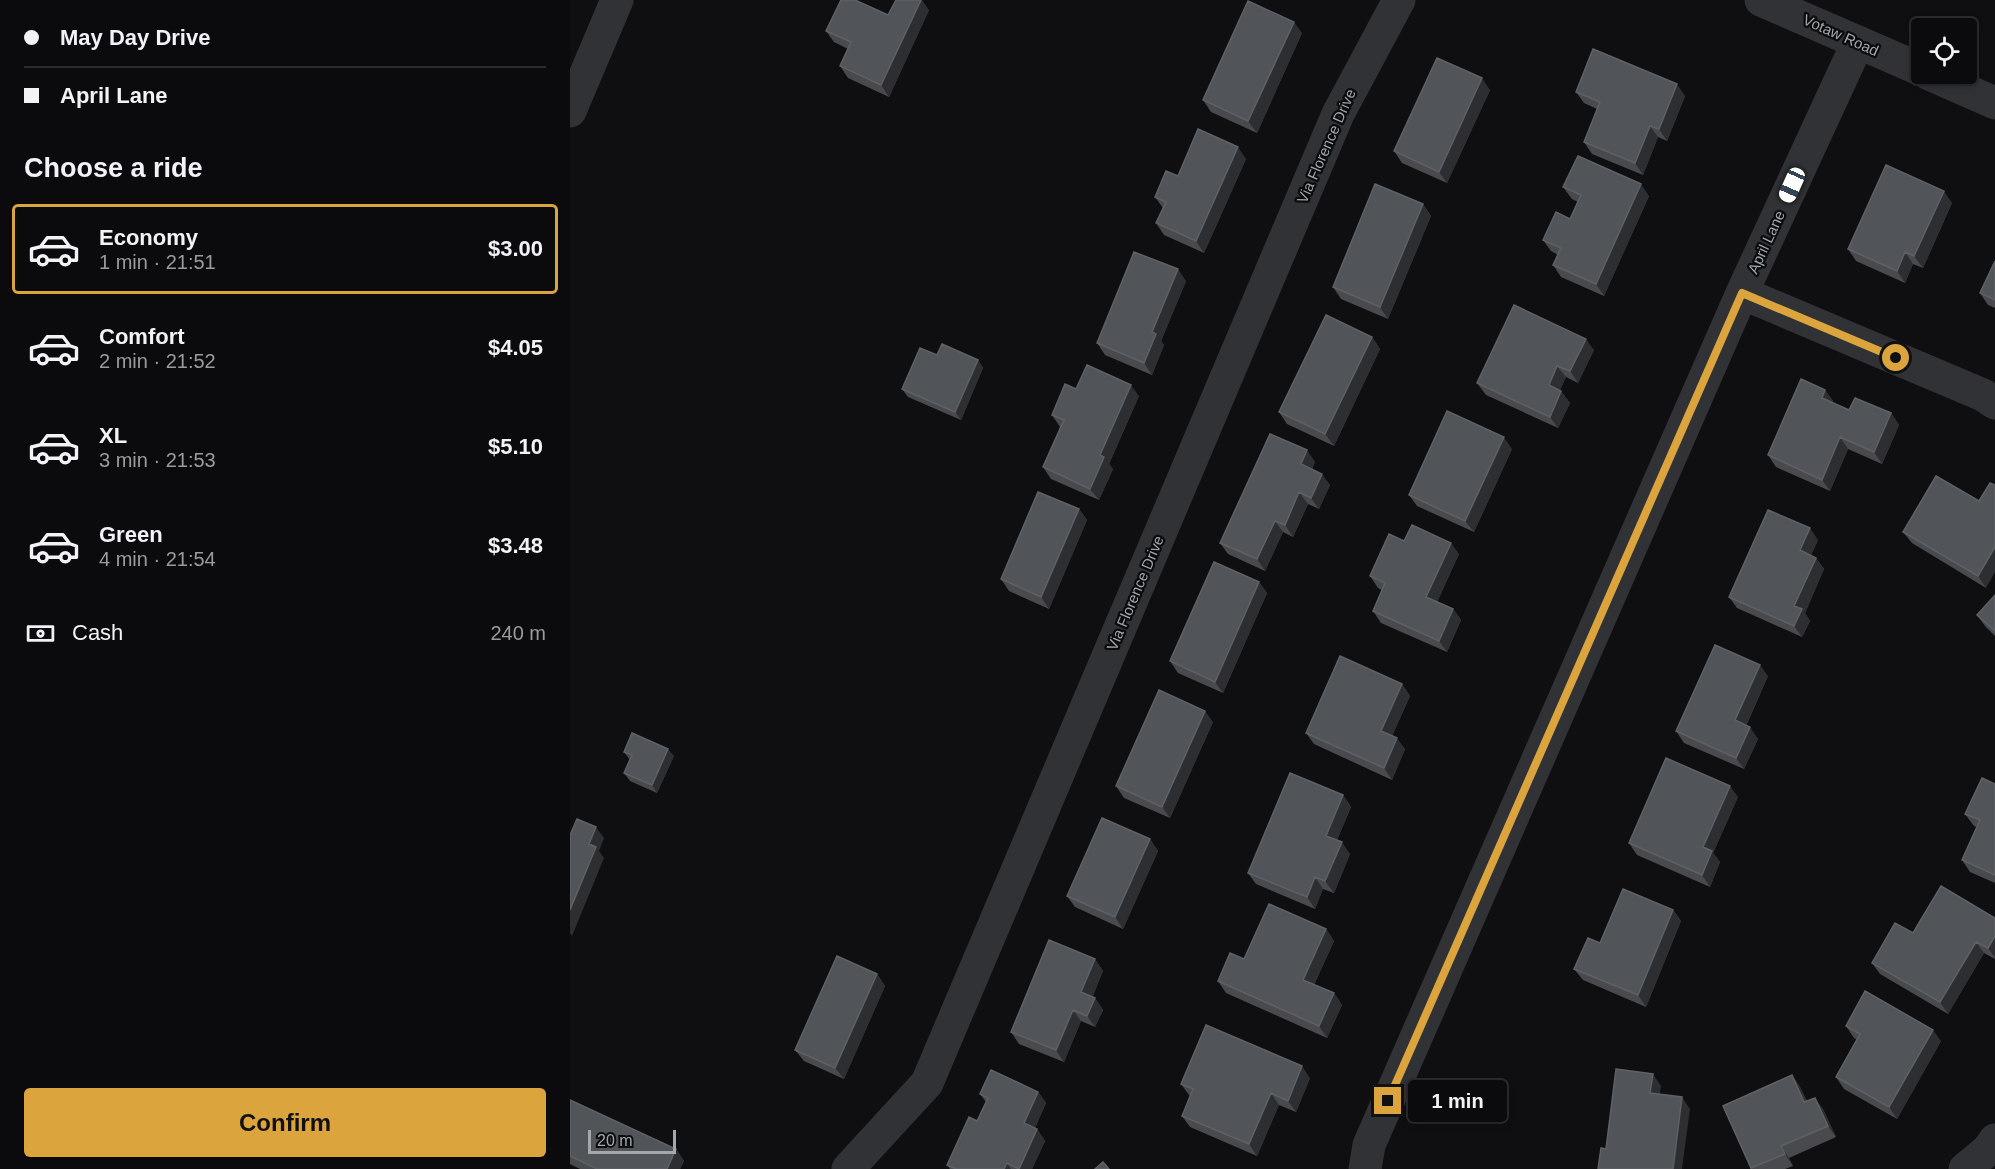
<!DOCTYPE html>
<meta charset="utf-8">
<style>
body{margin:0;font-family:Helvetica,sans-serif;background:#141416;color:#f1f3f6;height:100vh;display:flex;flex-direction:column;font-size:22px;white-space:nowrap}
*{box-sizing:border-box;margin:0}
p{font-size:20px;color:#9a9b9d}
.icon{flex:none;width:33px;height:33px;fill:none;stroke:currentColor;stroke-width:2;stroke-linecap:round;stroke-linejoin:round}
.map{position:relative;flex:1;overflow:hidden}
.panel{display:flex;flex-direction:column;background:#0b0b0d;width:570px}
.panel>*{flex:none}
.guide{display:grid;align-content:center;height:132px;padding:0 24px;background:#0b0b0d}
.fabs{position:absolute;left:1341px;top:18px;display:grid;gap:12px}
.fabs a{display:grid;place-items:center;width:66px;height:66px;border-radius:6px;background:#0b0b0d;box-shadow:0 3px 9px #0003,0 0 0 2px #2b2b2e;font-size:30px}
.scale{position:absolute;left:18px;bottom:15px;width:88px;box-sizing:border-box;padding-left:6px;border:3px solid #a2a7b0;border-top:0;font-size:16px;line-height:21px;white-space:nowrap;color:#a2a7b0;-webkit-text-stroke:4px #0a0b0b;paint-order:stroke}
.end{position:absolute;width:27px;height:27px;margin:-14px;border:8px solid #dba43d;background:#111;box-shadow:0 0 0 3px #111}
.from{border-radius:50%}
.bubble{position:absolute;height:42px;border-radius:6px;background:#0b0b0d;box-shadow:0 3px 9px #0003,0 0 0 2px #2b2b2e;font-size:20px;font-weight:800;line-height:42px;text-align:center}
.car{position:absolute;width:18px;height:36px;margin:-18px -9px;border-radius:8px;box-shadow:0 0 4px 2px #0007;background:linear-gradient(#fff 24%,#345 0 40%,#fff 0 76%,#345 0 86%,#fff 0)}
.guide b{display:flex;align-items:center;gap:21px;height:57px;font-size:22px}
.guide b+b{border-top:2px solid #2b2b2e}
.guide i{width:15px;height:15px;background:#f1f3f6}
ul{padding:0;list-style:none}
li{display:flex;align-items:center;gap:18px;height:90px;margin:0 12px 9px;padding:0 12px;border:3px solid transparent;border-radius:6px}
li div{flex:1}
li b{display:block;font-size:22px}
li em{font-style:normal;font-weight:800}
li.selected{border-color:#dba43d}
li>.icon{width:54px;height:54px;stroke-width:1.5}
h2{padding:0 24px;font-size:27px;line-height:72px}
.pay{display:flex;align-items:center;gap:15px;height:66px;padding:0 24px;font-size:22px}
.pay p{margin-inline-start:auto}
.primary-button{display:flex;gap:12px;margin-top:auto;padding:12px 24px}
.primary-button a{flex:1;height:69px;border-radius:6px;background:#dba43d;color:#111;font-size:24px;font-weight:800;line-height:69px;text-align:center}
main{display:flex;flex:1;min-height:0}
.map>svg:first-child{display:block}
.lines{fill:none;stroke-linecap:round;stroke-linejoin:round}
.minor{stroke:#313235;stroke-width:33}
.tertiary{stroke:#313235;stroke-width:33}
.wall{fill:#484a4d}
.shaded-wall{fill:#2d2e31}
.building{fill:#515458;stroke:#5e6166;stroke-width:1.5}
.route{stroke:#dba43d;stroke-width:8}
.labels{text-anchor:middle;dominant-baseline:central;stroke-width:4.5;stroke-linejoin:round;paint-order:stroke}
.street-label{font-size:15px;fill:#a2a7b0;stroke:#0a0b0b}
</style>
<main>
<section class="panel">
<div class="guide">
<b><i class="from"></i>May Day Drive</b>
<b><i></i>April Lane</b>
</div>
<h2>Choose a ride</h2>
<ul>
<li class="selected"><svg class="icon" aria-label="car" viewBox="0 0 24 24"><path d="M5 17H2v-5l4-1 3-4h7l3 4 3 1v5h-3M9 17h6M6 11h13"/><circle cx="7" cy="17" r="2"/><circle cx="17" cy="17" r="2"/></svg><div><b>Economy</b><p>1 min · 21:51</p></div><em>$3.00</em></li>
<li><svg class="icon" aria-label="car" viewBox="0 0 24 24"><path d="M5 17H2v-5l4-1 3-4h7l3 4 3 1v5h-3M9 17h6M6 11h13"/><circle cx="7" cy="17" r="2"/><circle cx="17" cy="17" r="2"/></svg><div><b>Comfort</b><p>2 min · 21:52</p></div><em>$4.05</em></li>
<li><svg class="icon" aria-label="car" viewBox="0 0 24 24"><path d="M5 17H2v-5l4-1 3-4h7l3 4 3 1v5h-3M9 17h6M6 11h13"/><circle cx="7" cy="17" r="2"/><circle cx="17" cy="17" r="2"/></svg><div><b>XL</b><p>3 min · 21:53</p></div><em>$5.10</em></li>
<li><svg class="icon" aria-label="car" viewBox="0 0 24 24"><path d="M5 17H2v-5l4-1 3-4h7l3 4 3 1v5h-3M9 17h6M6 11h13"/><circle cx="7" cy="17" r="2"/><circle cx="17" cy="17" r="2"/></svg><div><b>Green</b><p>4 min · 21:54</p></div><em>$3.48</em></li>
</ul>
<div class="pay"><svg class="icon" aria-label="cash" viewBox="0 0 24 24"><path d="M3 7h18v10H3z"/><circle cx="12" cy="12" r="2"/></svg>Cash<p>240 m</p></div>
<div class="primary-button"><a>Confirm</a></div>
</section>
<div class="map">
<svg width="1425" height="1169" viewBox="0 0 1425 1169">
<rect width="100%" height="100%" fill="#0f0f11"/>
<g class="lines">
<path class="minor" d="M0 111 47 0
M1172 293 1413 395 1425 403
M278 1169 357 1083 768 114 829 0
M795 1169 799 1145 1172 293 1288 42
M1395 1169 1418 1150 1425 1140"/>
<path class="tertiary" d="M1191 0 1352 70
M1359 74 1425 103"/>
</g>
<path class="wall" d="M359 10 319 97 278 78 270 66 278 49 264 42 256 31 318 15Z
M732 33 687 133 641 112 633 100Z
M920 90 877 183 832 163 824 151Z
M1006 92 1115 96 1097 141 1088 137 1073 175 1022 154 1014 142 1027 109 1014 103Z
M676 159 634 253 594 235 586 223 593 208 585 197 608 176Z
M993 187 1079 196 1034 296 991 277 983 265 988 255 981 251 973 240 1000 219 1008 202 1002 199Z
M1382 203 1353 268 1343 264 1335 283 1286 261 1278 249Z
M853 204 861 216 818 319 771 299 763 287Z
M1425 261V308L1418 305 1410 293Z
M616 281 591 341 594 345 582 375 535 355 527 343Z
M802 337 810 349 764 446 717 424 709 412Z
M1024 350 1008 383 996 377 990 390 991 391 1000 403 988 428 916 395 907 383Z
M367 355 408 360 413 368 391 420 338 397 332 389Z
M506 389 569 396 539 464 543 469 529 500 481 479 473 467 490 427 482 415Z
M1255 390 1263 401V403L1279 410 1321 413 1329 425 1312 464 1278 449 1260 491 1206 467 1198 455Z
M942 449 904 532 847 506 839 495Z
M745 462 742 469 760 485 749 509 738 504 723 537 713 532 695 571 658 554 650 543Z
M1366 476 1416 588 1342 543 1333 532Z
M509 509 517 520 479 609 439 591 431 579Z
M1248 540 1241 555 1246 558 1254 569 1235 613 1240 621 1232 637 1167 608 1159 597Z
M834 541 889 554 867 602 883 609 891 620 877 652 811 623 803 611 812 590 808 588 800 576Z
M689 582 697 593 653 693 608 673 600 661Z
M1425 595V636L1415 626 1407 615Z
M1198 676 1176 726 1188 739 1174 769 1114 743 1106 731Z
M832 684 840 696 822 736 835 749 822 780 744 744 736 733Z
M643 722 600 818 554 798 546 786Z
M54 752 104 756 87 793 60 781 54 773 60 760Z
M1425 784V883L1400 872 1392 860 1407 827 1404 826 1395 814Z
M773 795 781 807 767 840 780 854 764 893 753 889 745 909 686 884 678 873Z
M1168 797 1143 853 1150 862 1140 887 1067 855 1059 843Z
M580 839 588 851 553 929 505 907 497 896Z
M1103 910 1111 921 1076 1007 1013 980 1004 969 1030 943Z
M1425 918V959L1414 953 1378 1014 1310 974 1302 963 1343 933Z
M756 929 764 941 744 985 764 993 772 1005 757 1038 656 993 648 981 674 959Z
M525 959 533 971 522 997 525 998 533 1010 525 1027 511 1021 494 1062 449 1044 441 1032Z
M307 974 315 986 274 1079 234 1061 225 1050Z
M1276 1026 1371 1041 1327 1119 1274 1089 1266 1077 1287 1040 1284 1038Z
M1222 1075 1230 1087 1237 1101 1253 1109 1266 1137 1219 1158 1223 1166 1215 1169H1181L1153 1106Z
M740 1078 726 1112 709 1105 687 1156 620 1127 612 1116 620 1096 619 1095 611 1084Z
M468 1092 476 1103 465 1128 467 1129 475 1141 462 1169H380L377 1165 407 1121 416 1102 410 1094Z
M0 1100 106 1149 114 1161 110 1169H10L0 1164Z"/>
<path class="shaded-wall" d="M351 0H352L359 10 319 97 311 85Z
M724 22 732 33 687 133 678 121Z
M912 78 920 90 877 183 869 172Z
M1107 84 1115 96 1097 141 1089 129Z
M1080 126 1088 137 1073 175 1065 163Z
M668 147 676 159 634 253 626 241Z
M1071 184 1079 196 1034 296 1026 284Z
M1374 191 1382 203 1353 268 1344 256Z
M853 204 861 216 818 319 810 307Z
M1335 252 1343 264 1335 283 1327 271Z
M608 269 616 281 591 341 594 345 582 375 574 363 582 332Z
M802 337 810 349 764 446 755 434Z
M1016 339 1024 350 1008 383 1000 371Z
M408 360 413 368 391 420 385 412Z
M987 366 996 377 987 397 979 385Z
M561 385 569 396 539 464 543 469 529 500 520 489 530 455Z
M1255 390 1263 401 1260 410 1252 398Z
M991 391 1000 403 988 428 980 417Z
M1321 413 1329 425 1312 464 1304 452Z
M934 437 942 449 904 532 895 521Z
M1270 437 1278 449 1260 491 1252 480Z
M737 450 745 462 739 476 731 464Z
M752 474 760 485 749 509 741 498Z
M729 492 738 504 723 537 715 525Z
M509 509 517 520 479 609 471 597Z
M705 521 713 532 695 571 687 559Z
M1240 528 1248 540 1238 562 1230 550Z
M881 543 889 554 864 609 856 597Z
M1425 547V572L1416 588 1408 576Z
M1246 558 1254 569 1235 613 1240 621 1232 637 1224 626V606Z
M689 582 697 593 653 693 645 682Z
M883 609 891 620 877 652 869 641Z
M1190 665 1198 676 1173 732 1165 720Z
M832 684 840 696 819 743 811 731Z
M635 711 643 722 600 818 592 807Z
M1180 727 1188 739 1174 769 1166 758Z
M827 738 835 749 822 780 814 768Z
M98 749 104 756 87 793 82 785Z
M1160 786 1168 797 1143 853 1150 862 1140 887 1132 875 1133 847Z
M773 795 781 807 764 847 756 836Z
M26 827 34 838 29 851 34 858 2 936 0 933V910L19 844Z
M580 839 588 851 553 929 545 917Z
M772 842 780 854 764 893 755 881Z
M745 877 753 889 745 909 737 897Z
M1103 910 1111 921 1076 1007 1068 995Z
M756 929 764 941 741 991 733 980Z
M1425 936V958L1418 948Z
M1406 942 1414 953 1378 1014 1370 1002Z
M525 959 533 971 520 1004 511 992Z
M307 974 315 986 274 1079 265 1068Z
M764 993 772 1005 757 1038 749 1026Z
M525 998 533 1010 525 1027 517 1016Z
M503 1010 511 1021 494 1062 486 1050Z
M1363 1030 1371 1041 1327 1119 1319 1107Z
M732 1066 740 1078 726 1112 718 1101Z
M1083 1074 1091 1086 1088 1105 1080 1093Z
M1222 1075 1230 1087 1242 1114 1234 1102Z
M468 1092 476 1103 462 1135 454 1123Z
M701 1093 709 1105 687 1156 679 1144Z
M1112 1097 1120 1109 1112 1169H1103Z
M1245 1098 1253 1109 1266 1137 1258 1126Z
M467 1129 475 1141 462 1169H449Z
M1211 1146 1219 1158 1223 1166 1215 1154Z
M106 1149 114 1161 110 1169H97Z
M437 1163 441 1169H434Z"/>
<path class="building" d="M271 0H285L318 15 326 0H351L311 85 270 66 281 42 256 31Z
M678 1 724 22 678 121 633 100Z
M1023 49 1107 84 1089 129 1080 126 1065 163 1014 142 1030 102 1006 92Z
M867 58 912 78 869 172 824 151Z
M628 129 668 147 626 241 586 223 596 202 585 197 596 171 608 176Z
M1008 156 1071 184 1026 284 983 265 991 248 973 240 986 212 1000 219 1011 195 993 187Z
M1316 165 1374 191 1344 256 1335 252 1327 271 1278 249Z
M805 184 853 204 810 307 763 287Z
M564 252 608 269 582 332 586 334 574 363 527 343Z
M1425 261V300L1410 293Z
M944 305 1016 339 1000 371 987 366 979 385 991 391 980 417 907 383Z
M756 315 802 337 755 434 709 412Z
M372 344 408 360 385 412 332 389 350 348 367 355Z
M517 365 561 385 530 455 534 457 520 489 473 467 494 420 482 415 495 384 506 389Z
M1231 379 1255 390 1252 398 1279 410 1285 398 1321 413 1304 452 1270 437 1252 480 1198 455Z
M877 411 934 437 895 521 839 495Z
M700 434 737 450 731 464 752 474 741 498 729 492 715 525 705 521 687 559 650 543Z
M1366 476 1409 501 1420 483 1425 485V547L1408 576 1333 532Z
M468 492 509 509 471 597 431 579Z
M1198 510 1240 528 1230 550 1246 558 1224 606 1232 609 1224 626 1159 597Z
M842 525 881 543 856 597 883 609 869 641 803 611 815 583 800 576 819 534 834 541Z
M644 562 689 582 645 682 600 661Z
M1425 595V631L1407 615Z
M1145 645 1190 665 1165 720 1180 727 1166 758 1106 731Z
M770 656 832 684 811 731 827 738 814 768 736 733Z
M589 690 635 711 592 807 546 786Z
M62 733 98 749 82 785 54 773 62 755 54 752Z
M1096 758 1160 786 1133 847 1142 851 1132 875 1059 843Z
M720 773 773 795 756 836 772 842 755 881 745 877 737 897 678 873Z
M1412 778 1425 784V875L1392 860 1410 820 1395 814Z
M532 818 580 839 545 917 497 896Z
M7 819 26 827 19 844 26 847 0 910V835Z
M1371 886 1425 918V936L1418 948 1406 942 1370 1002 1302 963 1325 923 1343 933Z
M1053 889 1103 910 1068 995 1004 969 1018 938 1030 943Z
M699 904 756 929 733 980 764 993 749 1026 648 981 660 953 674 959Z
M479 940 525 959 511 992 525 998 517 1016 503 1010 486 1050 441 1032Z
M267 956 307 974 265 1068 225 1050Z
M1295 991 1363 1030 1319 1107 1266 1077 1290 1034 1276 1026Z
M636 1025 732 1066 718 1101 701 1093 679 1144 612 1116 623 1089 611 1084Z
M1046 1069 1083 1074 1080 1093 1112 1097 1103 1169H1028L1031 1148 1036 1149Z
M421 1070 468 1092 454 1123 467 1129 449 1169 437 1163 434 1169H386L377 1165 399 1117 407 1121 418 1098 410 1094Z
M1222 1075 1234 1102 1245 1098 1258 1126 1211 1146 1215 1154 1181 1168 1153 1106Z
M0 1100 106 1149 97 1169H27L0 1156Z
M533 1162 539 1169H525Z"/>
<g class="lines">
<path class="route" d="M818 1101 1172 293 1326 358"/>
</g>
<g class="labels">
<g class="street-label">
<text transform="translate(1271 35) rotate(24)">Votaw Road</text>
<text transform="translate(756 146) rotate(-66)">Via Florence Drive</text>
<text transform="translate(1196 242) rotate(-65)">April Lane</text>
<text transform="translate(565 593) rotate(-67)">Via Florence Drive</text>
</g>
</g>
</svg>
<div class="fabs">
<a><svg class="icon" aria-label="locate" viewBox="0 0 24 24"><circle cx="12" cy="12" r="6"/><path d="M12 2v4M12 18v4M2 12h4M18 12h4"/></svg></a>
</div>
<div class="scale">20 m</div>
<i class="end from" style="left:1326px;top:358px"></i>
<i class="end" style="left:818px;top:1101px"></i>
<div class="bubble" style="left:838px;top:1080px;width:99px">1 min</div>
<i class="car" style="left:1222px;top:185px;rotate:204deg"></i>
</div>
</main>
